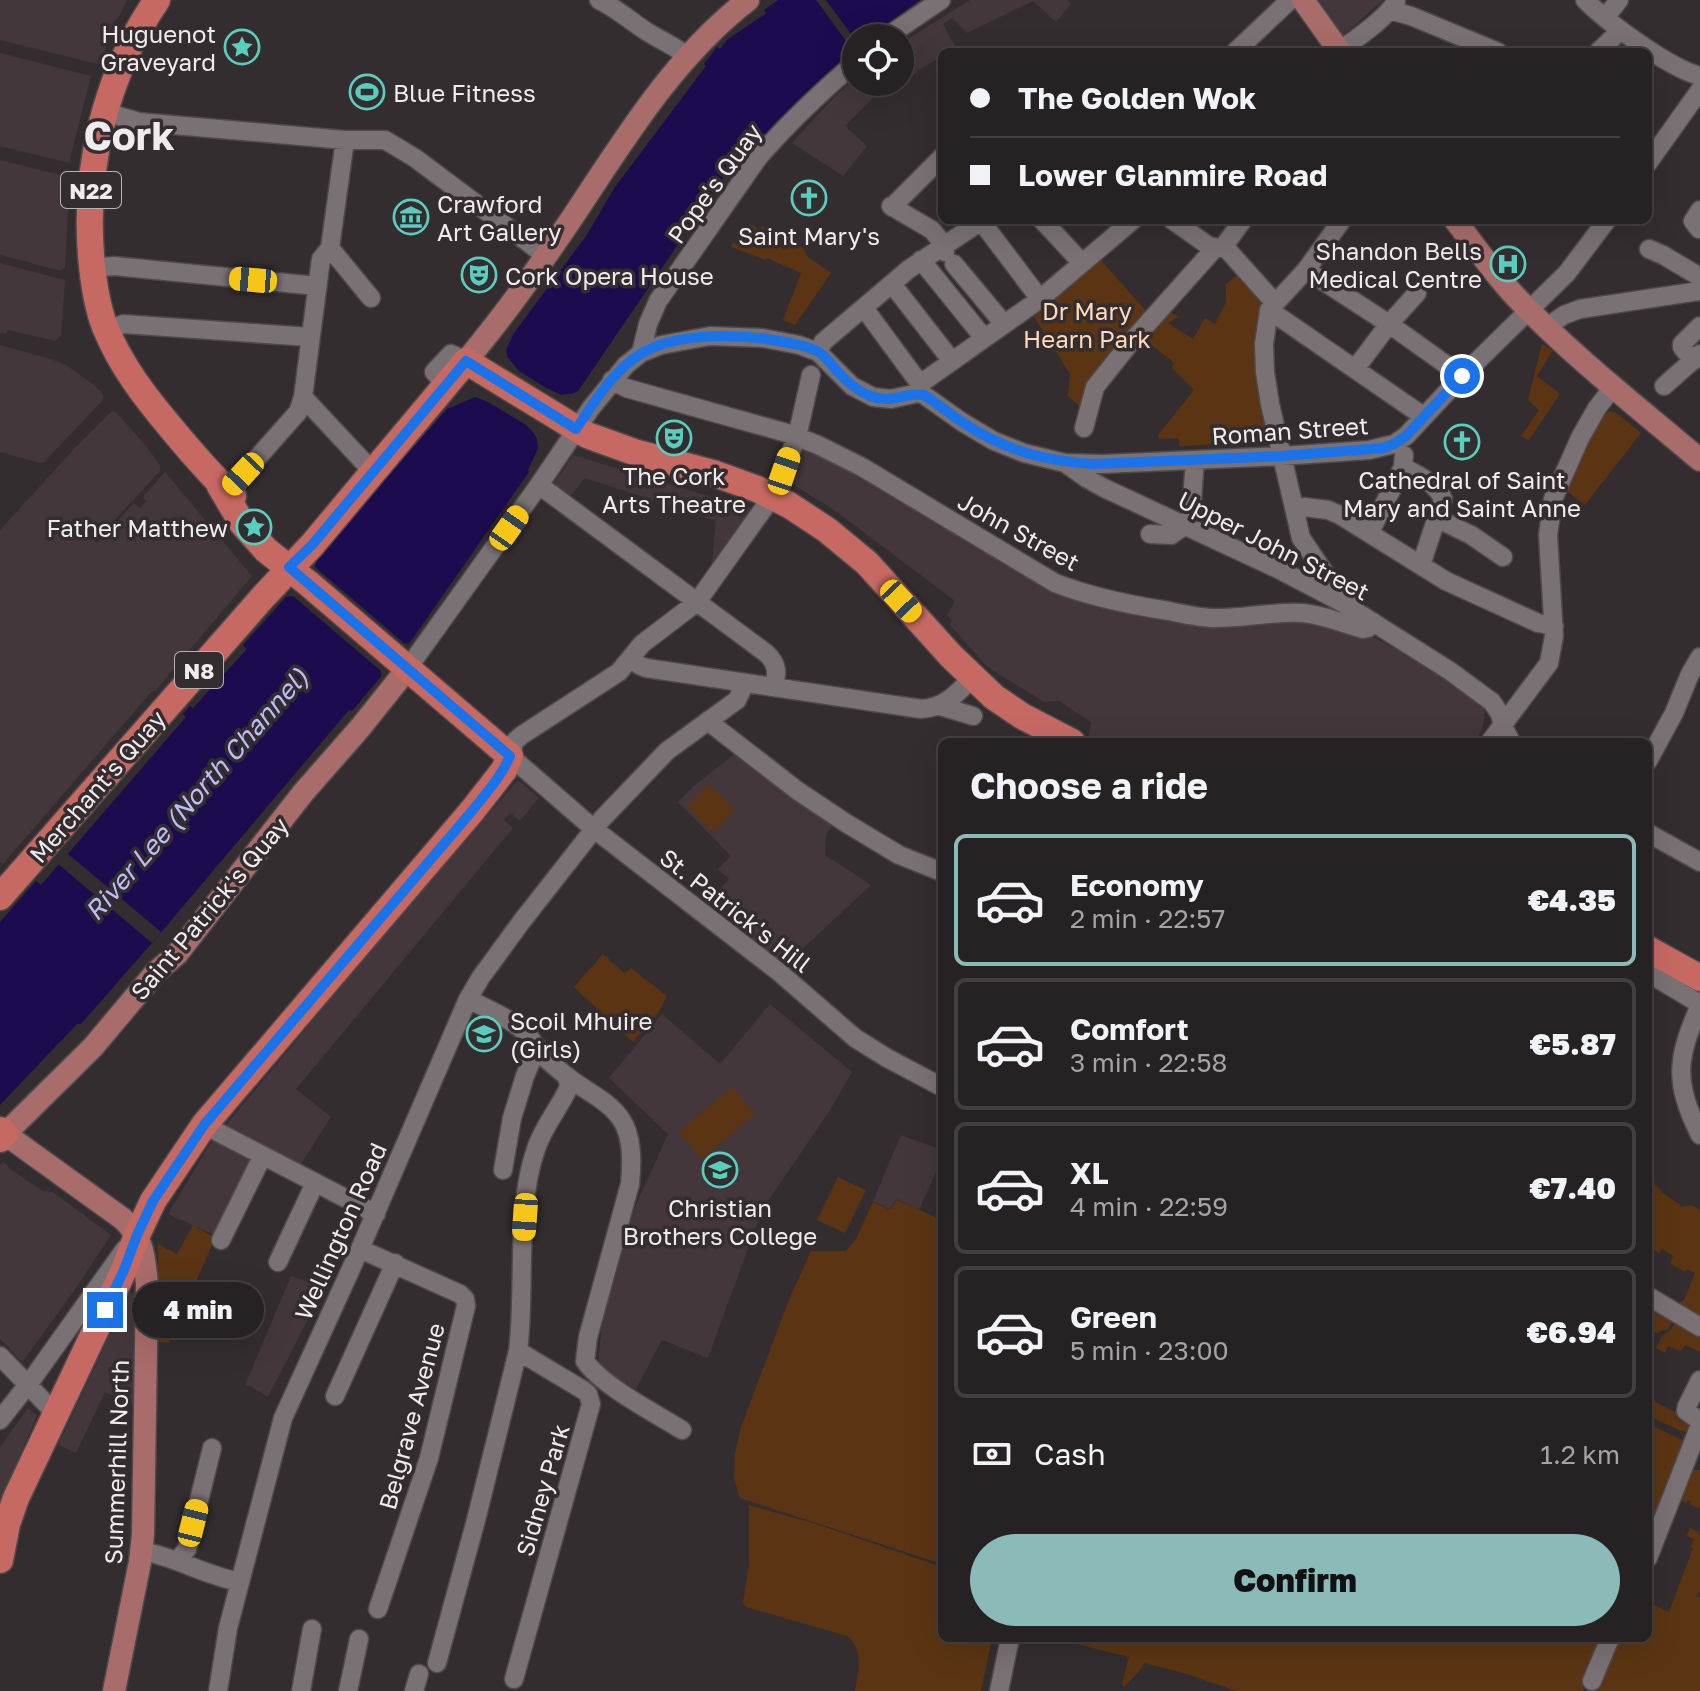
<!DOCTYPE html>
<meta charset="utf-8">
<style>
body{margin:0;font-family:"Golos Text",sans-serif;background:#2e2a2b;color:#f1f3f6;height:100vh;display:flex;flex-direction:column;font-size:30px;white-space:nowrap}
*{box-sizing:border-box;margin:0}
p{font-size:26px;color:#a4a4a6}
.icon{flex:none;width:44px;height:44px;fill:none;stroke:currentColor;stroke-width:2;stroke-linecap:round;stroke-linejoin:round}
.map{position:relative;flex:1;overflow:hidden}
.details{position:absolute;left:938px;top:738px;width:714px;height:904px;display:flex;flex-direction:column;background:#262223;border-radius:12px;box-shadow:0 8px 32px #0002,0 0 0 2px #423f41}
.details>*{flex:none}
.banner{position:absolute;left:938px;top:48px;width:714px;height:176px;border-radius:12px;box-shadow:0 8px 32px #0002,0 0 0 2px #423f41;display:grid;align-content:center;height:176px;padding:0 32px;background:#262223}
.controls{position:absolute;left:842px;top:24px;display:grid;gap:16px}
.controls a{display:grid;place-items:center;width:72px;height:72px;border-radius:50%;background:#262223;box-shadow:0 8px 32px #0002,0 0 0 2px #423f41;font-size:40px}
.end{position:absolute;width:36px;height:36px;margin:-18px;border:10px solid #1a73e8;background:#fff;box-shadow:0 0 0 4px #fff}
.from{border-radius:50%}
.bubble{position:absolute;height:56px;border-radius:28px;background:#262223;box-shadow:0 8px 32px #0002,0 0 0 2px #423f41;font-size:26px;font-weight:800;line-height:56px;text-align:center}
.car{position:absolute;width:24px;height:48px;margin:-24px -12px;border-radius:10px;box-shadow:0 0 6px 2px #0007;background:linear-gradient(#f5c518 24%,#345 0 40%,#f5c518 0 76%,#345 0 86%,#f5c518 0)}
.banner b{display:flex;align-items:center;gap:28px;height:76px;font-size:30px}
.banner b+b{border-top:2px solid #423f41}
.banner i{width:20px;height:20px;background:#f1f3f6}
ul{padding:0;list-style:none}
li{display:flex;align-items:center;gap:24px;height:132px;margin:0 16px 12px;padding:0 16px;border:4px solid #423f41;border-radius:12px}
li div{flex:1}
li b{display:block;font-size:30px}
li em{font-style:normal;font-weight:800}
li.selected{border-color:#8bbbb9}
li>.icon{width:72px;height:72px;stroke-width:1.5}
h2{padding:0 32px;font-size:36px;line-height:96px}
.pay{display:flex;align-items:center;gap:20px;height:88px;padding:0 32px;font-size:30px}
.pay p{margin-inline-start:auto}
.cta{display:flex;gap:16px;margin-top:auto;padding:16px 32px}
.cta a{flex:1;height:92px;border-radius:48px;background:#8bbbb9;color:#111;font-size:32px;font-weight:800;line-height:92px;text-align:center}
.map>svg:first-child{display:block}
.built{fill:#43373c}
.green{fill:#5b3513}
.water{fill:#1c0c4f}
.pier{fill:#332d2f}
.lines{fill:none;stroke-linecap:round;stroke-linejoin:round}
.minor-casing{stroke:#4e494b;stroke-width:21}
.major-casing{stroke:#4e494b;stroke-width:25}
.highway-casing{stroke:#4e494b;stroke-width:29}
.minor{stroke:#797174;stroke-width:18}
.major{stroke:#a86c6a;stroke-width:22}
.highway{stroke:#c76963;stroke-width:26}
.route{stroke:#1a73e8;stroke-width:10}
.labels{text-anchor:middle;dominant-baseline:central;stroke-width:7;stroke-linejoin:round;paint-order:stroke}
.shield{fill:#332d2f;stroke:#b7b3b5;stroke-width:2}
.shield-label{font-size:22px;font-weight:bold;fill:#f0ecee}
.poi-label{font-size:24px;fill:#f0ecee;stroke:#332d2f;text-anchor:start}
.street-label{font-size:24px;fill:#f0ecee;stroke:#332d2f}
.park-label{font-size:24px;fill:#ffd9bc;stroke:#332d2f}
.water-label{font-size:26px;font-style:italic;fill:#bdbdf9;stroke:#332d2f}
.town-label{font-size:40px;font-weight:bold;fill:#f0ecee;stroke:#332d2f}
</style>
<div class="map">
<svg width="1700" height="1691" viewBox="0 0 1700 1691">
<rect width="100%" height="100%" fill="#332d2f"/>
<path class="built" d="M0 0H128L118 18 113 22 101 65 0 40Z
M970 0H1068L1071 4 1056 22 1033 1 967 33 952 18 943 24 957 49 951 52H942V57L921 68 905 83 895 86 889 82H900V44Z
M1314 0H1383L1343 36Z
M0 53 91 76 69 163 0 146Z
M856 78V82H880L884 87 845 126 867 146 843 176 792 143 837 94Z
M0 160 68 177 70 180 65 267 61 271 0 255Z
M0 263 65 280 61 336 55 341 8 330 6 334 0 333Z
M0 345 51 359 66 365 93 384 103 394V400L44 462 40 463 0 452Z
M112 411 116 412 146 446 160 465V471L95 541 97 543 134 503 140 508 146 501 143 497 165 472 252 576 156 690 152 691 3 864 0 862V530L75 448Z
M805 446 851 469 934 520 1128 608 1301 618 1342 627 1375 638 1437 671 1482 705 1485 711 1483 726 1475 742H1088L1091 722 1059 701 1044 702 997 673 985 664 950 625 952 621 947 615 955 601 837 512 788 481 798 449Z
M573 455 751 509 712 564 716 521 585 478 569 498 553 485Z
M738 751 832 826 826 834 825 855 871 885 784 966 722 912 708 902 729 879 718 869 731 856 678 802 695 785Z
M518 780 539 798 520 821 510 813 504 820 513 828 296 1089 331 1117 297 1170 259 1151 217 1236 168 1214 210 1144 398 918Z
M770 1004 852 1072 830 1110 762 1210 708 1358 662 1340 636 1389 598 1367 602 1322 635 1207 668 1134 609 1078 662 1014 720 1064Z
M901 1135 942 1150V1159L919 1210 897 1199 890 1209 873 1201Z
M3 1162 13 1171 43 1191 53 1192 111 1235 72 1294 22 1362 0 1339V1165Z
M291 1276 313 1283 324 1289 268 1397 252 1387 245 1385Z
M130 1292 136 1294 135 1406 105 1392 76 1453 58 1445Z
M28 1408 37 1415 0 1503V1447Z"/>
<path class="green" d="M750 224 759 229 762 226 780 237 782 235 803 248 808 257 831 273 795 325 783 320 801 273 767 258 766 260 731 247 733 242 738 245Z
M1098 257 1147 312 1081 407 1068 396 1070 374 1034 317Z
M1240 273 1268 305 1262 383 1270 442 1179 446V438L1159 439 1158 435 1194 390 1172 368 1174 363 1144 339 1169 311 1178 317 1168 323 1193 339 1205 318 1215 324 1226 302V284Z
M1542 344 1553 351 1537 376 1560 394 1529 440 1521 436 1539 410 1528 400Z
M1610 411 1615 412 1641 433 1585 505 1564 489C1574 468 1590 421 1610 411Z
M709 784 735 810 713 833 687 806Z
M603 954 624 973 631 968 667 996 658 1013 633 1042 574 987Z
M732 1087 755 1114 702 1159 679 1132Z
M1648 1174C1656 1188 1666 1197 1680 1204L1681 1207 1691 1205 1700 1210V1318L1678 1303 1684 1300 1695 1273 1687 1269 1685 1272 1670 1263 1673 1256 1662 1249 1659 1253 1650 1248 1648 1252Z
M838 1177 866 1190 845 1233 817 1220Z
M897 1200 942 1220V1564L740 1498 734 1479 735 1453 741 1427 788 1302 811 1251H846L856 1239 873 1202 890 1210Z
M193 1225 215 1238 169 1343 159 1342 158 1244 177 1254Z
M1648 1307 1672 1321 1668 1329 1657 1333 1648 1330Z
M1675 1323 1700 1337V1352L1685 1345 1681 1351 1668 1346 1665 1353 1656 1348 1662 1336 1671 1330Z
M1648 1398 1678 1414 1676 1418 1684 1422 1686 1418 1694 1422 1689 1433 1679 1430 1648 1416Z
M1648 1424 1687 1442 1648 1533Z
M1694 1470H1700V1509L1690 1504 1691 1502 1688 1500 1687 1503 1680 1500Z
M749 1505 816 1524 942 1567V1638H992L981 1691H855C858 1671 865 1651 847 1636L746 1607 743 1603 749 1564Z
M1690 1528 1699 1532 1698 1534 1700 1535V1593L1698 1592 1696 1596 1700 1598V1691H1596L1593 1688 1614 1638H1648V1596L1651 1597 1649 1602 1669 1612 1693 1548 1691 1547 1694 1539 1687 1536Z
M1053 1638H1605L1583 1691H1236L1187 1674 1144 1663 1143 1667 1124 1687 1122 1684 1129 1657Z"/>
<path class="water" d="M778 0H920L868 38H856V47L774 124 775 126 767 135 763 133 732 165 536 453 528 470 529 472 411 641 352 711 349 710 152 943 81 1024H77L0 1105V922L36 881 41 885 186 717 183 714 190 706 193 708 247 649 243 645 286 597 336 535 514 333 586 236 615 187 706 66 704 64 717 47 720 49 727 40 766 13 764 10Z"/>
<path class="pier" d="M816 0H826L856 41V51L854 52Z
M514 333 506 350 508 358 519 371 546 388 561 395 574 393 583 389 592 378 536 453 538 448 537 439 533 432 526 425 488 402 475 397 447 409Z
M317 559 315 567 404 643 407 644 411 641 381 677V671L293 596 286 597Z
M67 853 161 932 152 943 58 864Z"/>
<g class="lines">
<g class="minor-casing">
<path id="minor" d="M599 0C616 8 628 19 643 29 657 39 672 44 687 56
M1585 0C1608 23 1669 68 1700 76
M1390 10 1411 16 1498 52
M1605 18 1619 0
M885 38 941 0
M1340 51C1359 36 1382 22 1396 2
M1235 52 1290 0
M1598 52 1621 30
M105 112 139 122 345 140H385L415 158 546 256
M345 140 330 248 371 298
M1648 163 1700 90
M891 206 932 230 940 240 945 252
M892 207 942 157
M1042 220 1082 263
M1172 220 1209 246 1220 248 1224 246
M1342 220 1306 270 1269 310 1264 344 1265 372 1270 404 1301 538 1326 575 1350 596
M981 221 1040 299
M1699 229 1693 221 1700 210
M1224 246 1275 303
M1224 246 1243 220
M1649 249 1663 255 1700 277
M921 260 984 338
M954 264 1004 324
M92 268 114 266 317 286
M1306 270 1389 324 1462 376
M892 284 952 361
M864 308 920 384
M1269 310 1423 416
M1547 327 1564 315 1580 309 1700 291
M107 331 123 324 310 337
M818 352 823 342 909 269 983 220
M641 353 648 324 658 301 758 158C788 123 821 92 856 62
M1693 361 1682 347V344L1700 326
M1355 369 1389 324 1417 293
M811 375 797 437 779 480 764 508 697 602 642 644 619 672 522 735 515 741 510 756 594 829 779 972 855 1038 887 1058 942 1087
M612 380 626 388 787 433 818 445 862 467 1055 583C1091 597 1130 605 1169 611 1183 614 1197 617 1211 618 1242 619 1272 611 1303 613 1325 615 1343 624 1363 629L1368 628 1373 622
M446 385 434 372 451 354 466 361
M1664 386 1700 354
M918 393 924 395 962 422 994 441 1024 453 1065 463 1086 478 1104 488 1278 569 1341 602 1450 671 1492 702 1500 714 1503 726 1511 742
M918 393 920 384 1040 299 1133 220
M303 397 373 472
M1084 428 1095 387 1131 342 1215 248
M1065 463 1103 464 1282 456 1369 450 1394 444 1406 436 1462 376 1567 273 1607 220
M1403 467C1418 475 1436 483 1443 499L1421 565
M539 485 766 653C777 663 778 672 774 686
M228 491 298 412 303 397 321 259 330 248
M1304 507 1328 510 1340 515 1446 581 1538 623 1554 626
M1191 514 1195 460
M1436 518 1471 535 1503 557
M1370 532 1403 467 1404 455
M1150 534 1171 535 1184 526
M631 658 639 665 646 668 921 709C944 708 957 694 972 678
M408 668 539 485 591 408 626 365 641 353 661 345 710 336 763 338 799 345 818 352 852 386 873 397 891 399 918 393
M940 706 973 716
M709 720 714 726 798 791 846 823 899 855 942 872
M1490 742 1549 663 1554 636 1548 535 1553 499 1580 438 1597 408 1613 387
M1648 761 1674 713 1690 674 1700 657
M1648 833 1700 862
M1648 973 1700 1004
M468 999C487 1009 510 1018 526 1033 532 1039 535 1046 540 1053 548 1061 559 1070 568 1077 585 1091 608 1100 621 1119 633 1137 632 1163 630 1184L588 1337 585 1361C602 1386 655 1413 682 1430
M1700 1005C1677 1058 1673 1081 1700 1135
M204 1125 376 1214
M503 1170 512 1118 525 1076 537 1047
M221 1240 262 1157
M360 1249 460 1294 465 1299 466 1306 429 1458 378 1609
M278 1262 315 1183
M1648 1296 1700 1327
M0 1356 56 1414
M1700 1380 1687 1406 1686 1411 1700 1421
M335 1396 395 1263
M0 1420 33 1378 125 1249
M142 1551C176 1557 206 1576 240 1582
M1648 1558 1700 1425
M177 1561 187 1549 212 1448
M437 1663 476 1520 518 1351C526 1288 515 1208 536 1149 543 1127 558 1110 568 1089L569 1083 566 1076
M514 1679 591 1404 588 1394 583 1390 518 1351
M1592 1681 1610 1638
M218 1691 228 1628 283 1418 360 1249 468 999 481 977 522 921 602 819 667 751 737 700 745 683
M301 1691 312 1629
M348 1691 359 1639
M414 1691 419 1674
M999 1691 1010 1638"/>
</g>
<g class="major-casing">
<path id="major" d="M1303 0 1340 52
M1455 220C1475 246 1494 274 1516 297 1571 355 1639 408 1700 460
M466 361C504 316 539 267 572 218 624 140 673 58 748 0
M114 1691 140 1562 143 1535 147 1284C144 1256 144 1240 123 1219L5 1134 93 1047 156 972 177 954 303 793 360 728 408 668"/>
</g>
<g class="highway-casing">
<path id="highway" d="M157 0C106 74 84 166 91 255 93 279 96 304 105 327 121 366 145 397 172 429 191 452 211 475 233 496
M0 897 263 597 312 545 466 361 587 435 634 452 713 473 757 489 789 505 827 530 867 563 951 656 994 697 1022 716 1072 742
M1648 949 1700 978
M0 1130 5 1134 0 1139
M0 1560 7 1524 16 1498 124 1270 137 1235 153 1201 204 1125 472 811 504 770 510 756 309 584 266 550 242 523 220 486"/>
</g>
<use href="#minor" class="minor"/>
<use href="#major" class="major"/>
<use href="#highway" class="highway"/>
</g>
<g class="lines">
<path class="route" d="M105 1310 124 1270 137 1235 153 1201 204 1125 472 811C486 793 501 777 510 756L289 567 312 545 466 361 576 429C594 403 612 372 639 355 678 330 747 334 790 343 799 345 811 347 819 352 826 357 831 364 836 370 846 381 857 391 870 396 892 405 906 391 924 395 938 404 951 415 965 424 1007 451 1044 461 1094 464L1282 456 1383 448 1394 444 1406 436 1462 376"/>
</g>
<defs>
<g id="sight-ring" transform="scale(1.8)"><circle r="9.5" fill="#332d2f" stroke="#59cebf" stroke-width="1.5"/><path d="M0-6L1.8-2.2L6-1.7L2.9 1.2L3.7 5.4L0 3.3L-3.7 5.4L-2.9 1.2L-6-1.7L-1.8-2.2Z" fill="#59cebf"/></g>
<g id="stadium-ring" transform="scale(1.8)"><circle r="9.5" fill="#332d2f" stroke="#59cebf" stroke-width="1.5"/><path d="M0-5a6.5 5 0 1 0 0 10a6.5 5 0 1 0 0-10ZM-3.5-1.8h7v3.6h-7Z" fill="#59cebf"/></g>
<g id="church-ring" transform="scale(1.8)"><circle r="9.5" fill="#332d2f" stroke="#59cebf" stroke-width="1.5"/><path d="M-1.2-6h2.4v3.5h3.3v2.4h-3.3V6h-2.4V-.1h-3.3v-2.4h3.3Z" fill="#59cebf"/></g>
<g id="museum-ring" transform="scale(1.8)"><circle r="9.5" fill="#332d2f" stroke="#59cebf" stroke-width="1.5"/><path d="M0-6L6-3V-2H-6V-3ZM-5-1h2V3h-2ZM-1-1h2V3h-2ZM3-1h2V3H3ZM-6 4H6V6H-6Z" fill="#59cebf"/></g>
<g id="hospital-ring" transform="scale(1.8)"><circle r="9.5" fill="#332d2f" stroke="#59cebf" stroke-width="1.5"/><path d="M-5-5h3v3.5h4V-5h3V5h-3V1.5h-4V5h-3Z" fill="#59cebf"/></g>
<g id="theatre-ring" transform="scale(1.8)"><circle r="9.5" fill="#332d2f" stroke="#59cebf" stroke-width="1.5"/><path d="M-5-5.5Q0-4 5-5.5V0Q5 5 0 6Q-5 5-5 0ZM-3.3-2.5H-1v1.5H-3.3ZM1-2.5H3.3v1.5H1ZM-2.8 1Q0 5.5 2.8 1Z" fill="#59cebf"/></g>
<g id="school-ring" transform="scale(1.8)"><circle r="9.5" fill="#332d2f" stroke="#59cebf" stroke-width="1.5"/><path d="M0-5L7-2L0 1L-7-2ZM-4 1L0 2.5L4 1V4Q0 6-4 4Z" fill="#59cebf"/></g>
</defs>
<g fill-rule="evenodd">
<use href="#sight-ring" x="242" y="47"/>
<use href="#stadium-ring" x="367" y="92"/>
<use href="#church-ring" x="809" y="198"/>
<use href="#museum-ring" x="411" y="217"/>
<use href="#hospital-ring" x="1508" y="264"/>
<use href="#theatre-ring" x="479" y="275"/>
<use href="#theatre-ring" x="674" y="438"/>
<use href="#church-ring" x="1462" y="442"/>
<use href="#sight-ring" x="254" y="527"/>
<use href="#school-ring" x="484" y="1034"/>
<use href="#school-ring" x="720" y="1170"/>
</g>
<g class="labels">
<g class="shield">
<rect x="61" y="172" width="60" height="36" rx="6"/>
<rect x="175" y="652" width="48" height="36" rx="6"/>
</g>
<g class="shield-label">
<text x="91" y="190">N22</text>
<text x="199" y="670">N8</text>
</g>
<g class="poi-label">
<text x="216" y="33" text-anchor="end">Huguenot<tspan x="216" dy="28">Graveyard</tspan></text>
<text x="393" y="92">Blue Fitness</text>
<text x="437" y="203">Crawford<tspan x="437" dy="28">Art Gallery</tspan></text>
<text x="809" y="235" text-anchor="middle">Saint Mary's</text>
<text x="1482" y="250" text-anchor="end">Shandon Bells<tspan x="1482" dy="28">Medical Centre</tspan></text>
<text x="505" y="275">Cork Opera House</text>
<text x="674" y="475" text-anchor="middle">The Cork<tspan x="674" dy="28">Arts Theatre</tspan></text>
<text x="1462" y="479" text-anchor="middle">Cathedral of Saint<tspan x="1462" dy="28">Mary and Saint Anne</tspan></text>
<text x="228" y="527" text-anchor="end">Father Matthew</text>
<text x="510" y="1020">Scoil Mhuire<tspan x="510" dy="28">(Girls)</tspan></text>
<text x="720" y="1207" text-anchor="middle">Christian<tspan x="720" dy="28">Brothers College</tspan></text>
</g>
<g class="street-label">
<text transform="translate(714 183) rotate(-54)">Pope's Quay</text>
<text transform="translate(1290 430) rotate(-4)">Roman Street</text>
<text transform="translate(1019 531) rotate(29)">John Street</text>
<text transform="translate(1274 545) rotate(27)">Upper John Street</text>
<text transform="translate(97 786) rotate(-49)">Merchant's Quay</text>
<text transform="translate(209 908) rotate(-50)">Saint Patrick's Quay</text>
<text transform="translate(736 910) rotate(38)">St. Patrick's Hill</text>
<text transform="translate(340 1231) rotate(-66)">Wellington Road</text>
<text transform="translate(411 1416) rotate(-75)">Belgrave Avenue</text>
<text transform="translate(116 1462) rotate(-88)">Summerhill North</text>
<text transform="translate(542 1490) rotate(-74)">Sidney Park</text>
</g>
<g class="park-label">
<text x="1087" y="310">Dr Mary<tspan x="1087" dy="28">Hearn Park</tspan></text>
</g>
<g class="water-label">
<text transform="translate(196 794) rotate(-49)">River Lee (North Channel)</text>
</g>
<g class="town-label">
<text x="129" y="135">Cork</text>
</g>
</g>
</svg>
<div class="controls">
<a><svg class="icon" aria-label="locate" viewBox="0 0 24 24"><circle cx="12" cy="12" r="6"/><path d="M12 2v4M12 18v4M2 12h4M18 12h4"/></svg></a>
</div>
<i class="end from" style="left:1462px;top:376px"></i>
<i class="end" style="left:105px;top:1310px"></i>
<div class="bubble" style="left:132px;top:1282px;width:132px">4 min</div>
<i class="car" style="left:253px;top:280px;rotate:275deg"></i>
<i class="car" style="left:784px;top:471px;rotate:19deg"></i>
<i class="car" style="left:243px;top:474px;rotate:223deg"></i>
<i class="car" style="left:509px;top:528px;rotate:35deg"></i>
<i class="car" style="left:901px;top:601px;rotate:137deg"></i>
<i class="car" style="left:525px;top:1217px;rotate:184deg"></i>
<i class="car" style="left:193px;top:1523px;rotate:14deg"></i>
<div class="banner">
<b><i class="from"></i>The Golden Wok</b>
<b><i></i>Lower Glanmire Road</b>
</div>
<section class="details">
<h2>Choose a ride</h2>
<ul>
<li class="selected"><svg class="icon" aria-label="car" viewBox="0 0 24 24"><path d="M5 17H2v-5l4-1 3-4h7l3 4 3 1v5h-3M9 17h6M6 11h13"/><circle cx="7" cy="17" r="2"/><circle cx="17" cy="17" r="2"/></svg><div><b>Economy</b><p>2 min · 22:57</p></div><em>€4.35</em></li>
<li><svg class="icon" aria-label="car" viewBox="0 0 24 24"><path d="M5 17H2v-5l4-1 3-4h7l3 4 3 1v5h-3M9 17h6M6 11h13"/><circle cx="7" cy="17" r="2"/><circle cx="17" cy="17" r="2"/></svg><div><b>Comfort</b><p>3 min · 22:58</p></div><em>€5.87</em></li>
<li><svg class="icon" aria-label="car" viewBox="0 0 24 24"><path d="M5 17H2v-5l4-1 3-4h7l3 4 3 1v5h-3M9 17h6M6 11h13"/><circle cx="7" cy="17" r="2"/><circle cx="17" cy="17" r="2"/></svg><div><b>XL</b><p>4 min · 22:59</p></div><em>€7.40</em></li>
<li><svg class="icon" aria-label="car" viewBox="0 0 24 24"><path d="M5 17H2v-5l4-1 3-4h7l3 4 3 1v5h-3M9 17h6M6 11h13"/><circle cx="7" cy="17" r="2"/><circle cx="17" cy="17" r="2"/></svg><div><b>Green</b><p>5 min · 23:00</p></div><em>€6.94</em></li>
</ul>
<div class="pay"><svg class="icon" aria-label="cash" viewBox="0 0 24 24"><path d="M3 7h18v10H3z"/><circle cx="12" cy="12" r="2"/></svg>Cash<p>1.2 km</p></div>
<div class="cta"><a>Confirm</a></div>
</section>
</div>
